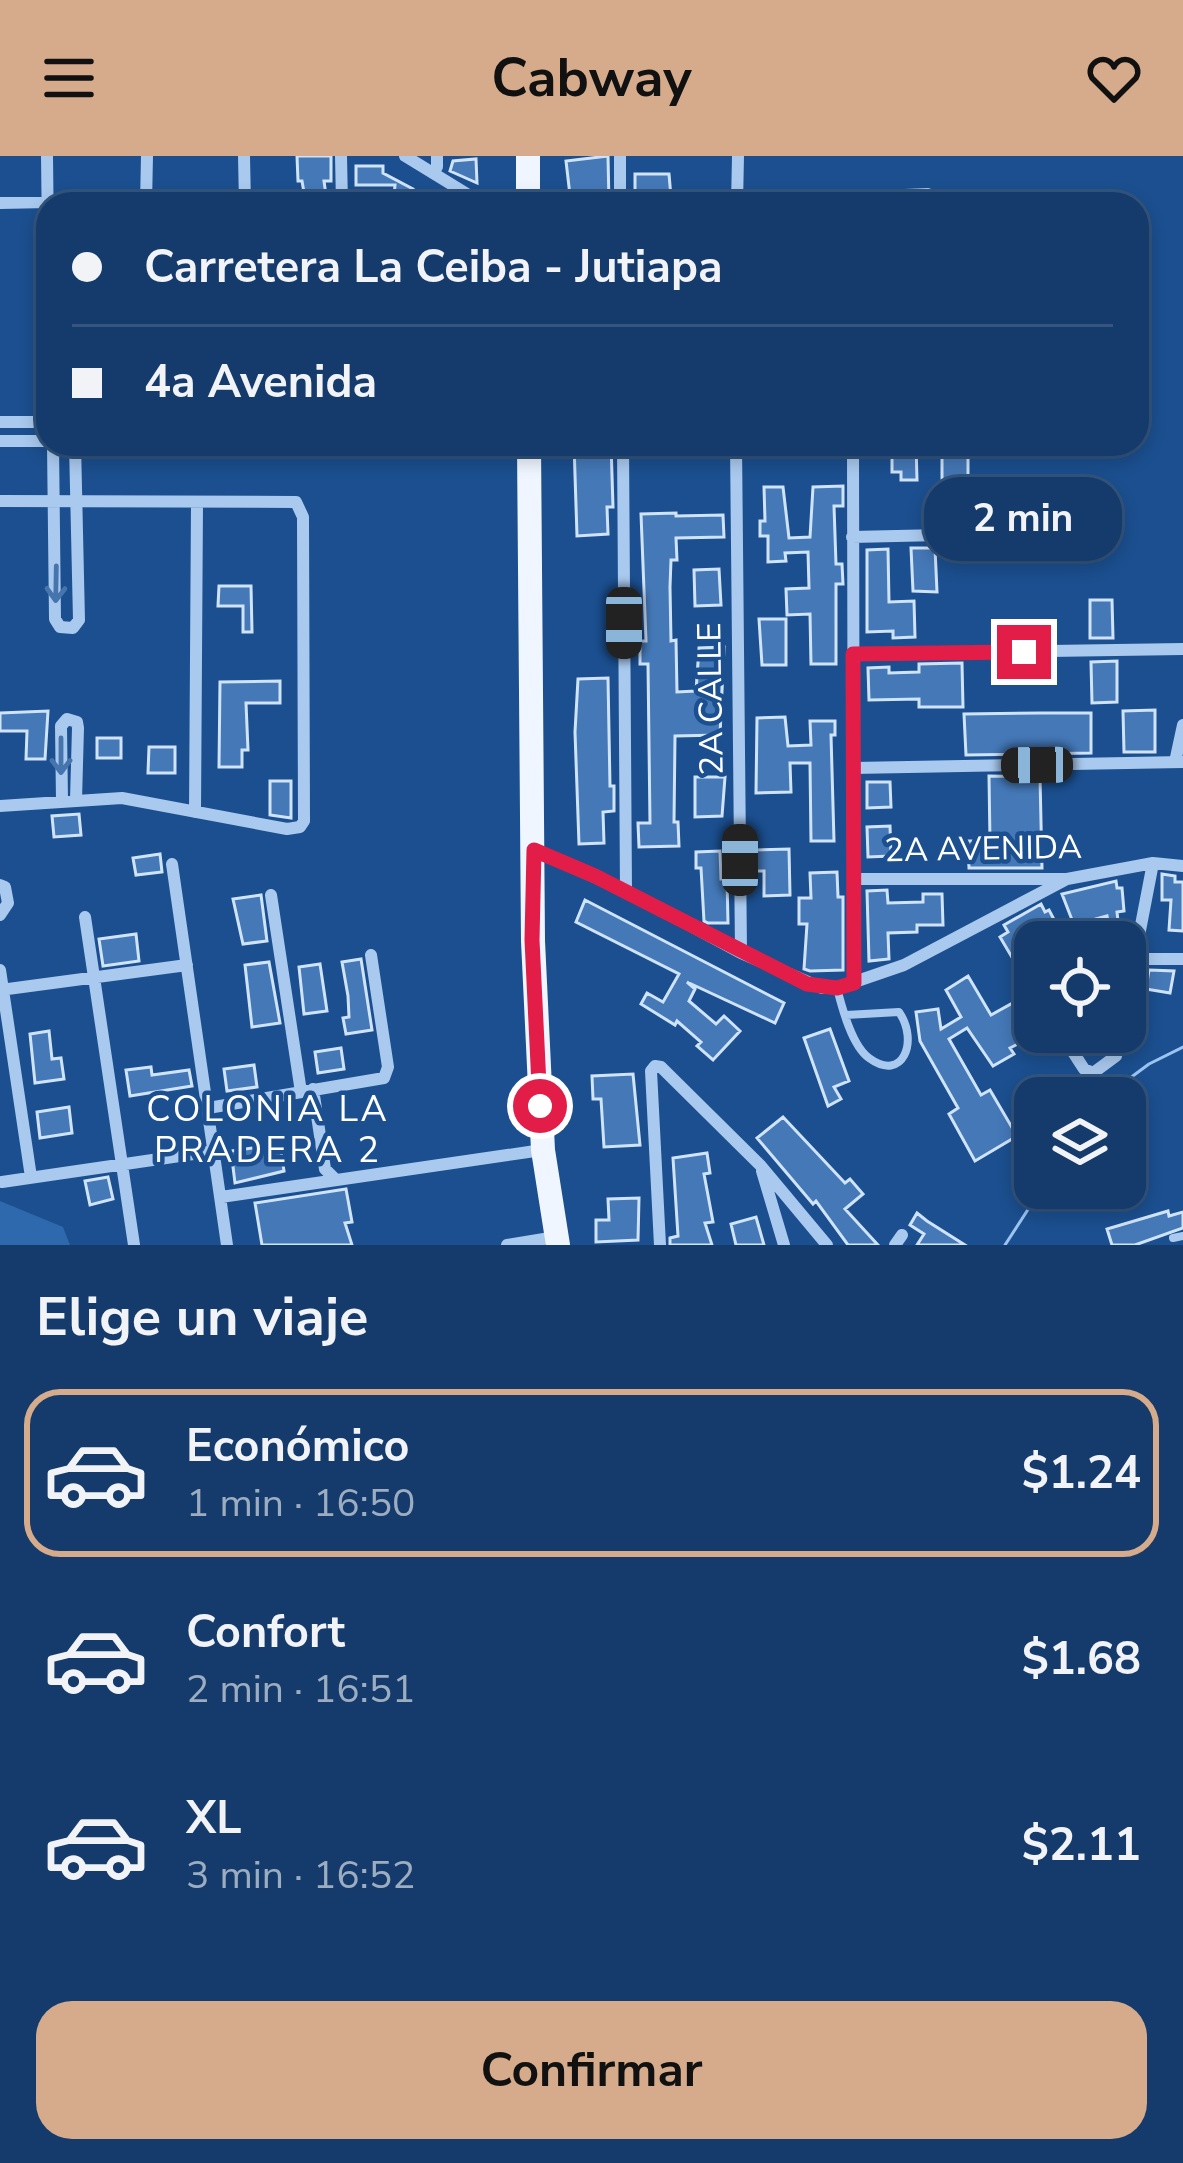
<!DOCTYPE html>
<html lang="es">
<meta charset="utf-8">
<style>
body{margin:0;font-family:"Nunito Sans",sans-serif;background:#214673;color:#f1f3f6;height:100vh;display:flex;flex-direction:column;font-size:45px;white-space:nowrap}
*{box-sizing:border-box;margin:0}
p{font-size:39px;color:#9dadc1}
.icon{flex:none;width:66px;height:66px;fill:none;stroke:currentColor;stroke-width:2;stroke-linecap:round;stroke-linejoin:round}
.map{position:relative;height:1089px;overflow:hidden}
.sheet{display:flex;flex-direction:column;background:#143b6b;flex:1}
.sheet>*{flex:none}
.guide{position:absolute;left:36px;top:36px;width:1113px;height:264px;border-radius:36px;box-shadow:0 6px 18px #0003,0 0 0 3px #33557e;display:grid;align-content:center;height:264px;padding:0 36px;background:#143b6b}
.fabs{position:absolute;left:1014px;top:765px;display:grid;gap:24px}
.fabs a{display:grid;place-items:center;width:132px;height:132px;border-radius:24px;background:#143b6b;box-shadow:0 6px 18px #0003,0 0 0 3px #33557e;font-size:60px}
.end{position:absolute;width:54px;height:54px;margin:-27px;border:15px solid #e11d48;background:#fff;box-shadow:0 0 0 6px #fff}
.from{border-radius:50%}
.bubble{position:absolute;height:84px;border-radius:36px;background:#143b6b;box-shadow:0 6px 18px #0003,0 0 0 3px #33557e;font-size:39px;font-weight:700;line-height:84px;text-align:center}
.car{position:absolute;width:36px;height:72px;margin:-36px -18px;border-radius:15px;box-shadow:0 0 9px 3px #0007;background:linear-gradient(#222 24%,#8ab4d8 0 40%,#222 0 76%,#8ab4d8 0 86%,#222 0)}
.guide b{display:flex;align-items:center;gap:42px;height:114px;font-size:45px}
.guide b+b{border-top:3px solid #33557e}
.guide i{width:30px;height:30px;background:#f1f3f6}
ul{padding:0;list-style:none}
li{display:flex;align-items:center;gap:36px;height:168px;margin:0 24px 18px;padding:0 12px;border:6px solid transparent;border-radius:36px}
li div{flex:1}
li b{display:block;font-size:45px}
li em{font-style:normal;font-weight:700}
li.active{border-color:#d6ab8b}
li>.icon{width:108px;height:108px;stroke-width:1.5}
h2{padding:0 36px;font-size:54px;line-height:144px}
.action{display:flex;gap:24px;margin-top:auto;padding:24px 36px}
.action a{flex:1;height:138px;border-radius:36px;background:#d6ab8b;color:#111;font-size:48px;font-weight:700;line-height:138px;text-align:center}
header{display:flex;justify-content:space-between;align-items:center;height:156px;padding:0 36px;background:#d6ab8b;color:#111;font-size:54px;font-weight:700}
.map>svg:first-child{display:block}
.green{fill:#2e69ad}
.lines{fill:none;stroke-linecap:round;stroke-linejoin:round}
.stream{stroke:#9cc4f0;stroke-width:3}
.building{fill:#4478b7;stroke:#cfe3fa;stroke-width:3}
.service{stroke:#a9c9ee;stroke-width:8}
.minor{stroke:#a9c9ee;stroke-width:12}
.primary{stroke:#f0f6ff;stroke-width:24}
.oneway{stroke:#4674ac}
.route{stroke:#e11d48;stroke-width:15}
.labels{text-anchor:middle;dominant-baseline:central;stroke-width:9;stroke-linejoin:round;paint-order:stroke}
.street-label{font-size:33px;fill:#fff;stroke:#1b4f8f}
.neighbourhood-label{font-size:36px;letter-spacing:3px;fill:#fff;stroke:#1b4f8f}
</style>
<header><svg class="icon" aria-label="menu" viewBox="0 0 24 24"><path d="M4 6h16M4 12h16M4 18h16"/></svg>Cabway<svg class="icon" aria-label="heart" viewBox="0 0 24 24"><path d="M12 20l-8-8c-3-5 5-10 8-4 3-6 11-1 8 4z"/></svg></header>
<div class="map">
<svg width="1183" height="1089" viewBox="0 0 1183 1089">
<rect width="100%" height="100%" fill="#1b4f8f"/>
<path class="green" d="M0 1045 63 1071 70 1089H0Z"/>
<g class="lines">
<path class="stream" d="M1103 942 1149 908 1183 891
M1005 1089 1042 1032"/>
</g>
<path class="building" d="M297 0H331V25H324L326 39 306 48 302 25H298Z
M608 0 609 48H571L566 5Z
M476 3 477 27 450 15 453 5Z
M356 10H383V17L413 33 410 42 394 40 395 29H356Z
M635 18H669L671 41 635 43Z
M574 288H611L613 351H607L608 378 577 380Z
M892 288H916L917 324H901V316H892Z
M942 288H968V324L942 325Z
M843 330V350H834L836 408H842L843 428H836V508H811L810 458 787 459 786 433 809 432 808 396 785 397 786 405 768 406V380H760V365H765L764 331H783L789 382 810 381 813 331Z
M676 357V360L723 359 724 381 676 382 677 404H671L670 431 671 485 676 484 677 536 696 535 699 492 724 491 720 579 675 580 674 666H678L679 690 639 691 638 667H650L648 508H640V485H646L641 358Z
M911 392H935L937 436 913 435Z
M888 393 889 446 914 445 915 481 893 482V475L867 476V394Z
M719 413 721 449 695 450 694 414Z
M219 430H251L252 476H243V450H218Z
M1090 444H1112L1113 482H1090Z
M759 463H786V509H762Z
M1117 505V546L1092 547 1091 506Z
M962 507 963 551H919V543L869 544 868 512 889 511V517L919 516V508Z
M608 522 610 630H614V655L603 656 604 687 579 688 575 576 578 523Z
M280 525V547H246L248 594H242V611H219L220 526Z
M1155 554V596H1124L1123 555Z
M48 555 45 603H26L27 575H0V557Z
M1041 557H1091V597L966 599 964 558Z
M785 561 788 590 811 589 810 565H835V579H831L834 685H811L810 607H790L791 636 756 637 757 562Z
M97 582H121V602H97Z
M149 591H175V617H148Z
M989 620 1040 621 1042 712H969L968 685H990Z
M695 621H725L722 660 695 661Z
M270 625H291V662L270 659Z
M867 626H890L891 651 867 652Z
M79 658 81 679 54 681 52 660Z
M890 670 891 700 868 701 867 671Z
M789 693 790 739 764 740V715H756V694Z
M720 695 721 723H727L728 767H708L704 765 701 712H696V696Z
M160 698 162 716 136 719 133 702Z
M837 716 838 741H843V814L810 815 804 813 807 768H799V742H811L810 717Z
M1162 718 1175 720V726H1183V775L1169 774 1171 744H1162Z
M1116 725 1117 732H1122L1124 755 1117 756 1118 765 1108 766 1107 760 1074 769 1062 738Z
M887 734 888 747 923 746V738H942L943 769H917V776L888 777 889 803 869 805 867 735Z
M261 739 267 785 243 788 233 743Z
M585 744 784 847 775 867 687 826 695 833 689 845 716 868 724 860 740 875 713 904 697 890 701 886 677 865 675 869 641 848 647 837 663 846 679 818 576 766Z
M1041 748 1045 756 1049 754 1058 771 1040 773 1037 767 1019 776 1029 794 1013 803 1000 781 1008 776 1004 769Z
M136 778 139 805 103 810 99 783Z
M361 803 372 874 346 878 343 862 349 861 348 840 342 806Z
M269 806 280 867 252 871 245 809Z
M320 808 327 855 304 858 299 811Z
M1149 814 1174 815 1170 837 1146 833Z
M968 820 991 859 1027 839 1035 854V879L1010 892 1014 898 993 910 967 872 949 883 981 939 990 934 1017 980 975 1005 949 958 958 952 920 885 916 856 938 853 941 873 961 861 946 834Z
M830 873 849 925 834 931 841 943 828 950 804 882Z
M49 875 52 903 61 902 64 923 35 927 30 878Z
M341 892 344 913 318 917 315 896Z
M254 909 257 931 227 935 224 913Z
M151 911 152 919 189 914 192 930 130 940 126 914Z
M633 918 640 989 604 991 601 943H593L592 920Z
M69 951 72 977 40 982 37 956Z
M783 961 845 1027 850 1023 863 1038 845 1053 878 1089H848L816 1045 813 1048 757 982Z
M280 988 284 1015 235 1027 231 995Z
M707 997 710 1017 704 1018 713 1066 705 1067 712 1089H670V1082L678 1080 673 1002Z
M108 1021 113 1043 90 1049 85 1025Z
M346 1033 352 1066 345 1067 352 1089H262L255 1047Z
M639 1042 638 1084 596 1086V1064H609L608 1043Z
M1168 1055 1169 1060 1183 1056V1072L1135 1089H1112L1107 1073Z
M917 1057 927 1065 965 1089H917L924 1078 910 1069Z
M756 1061 764 1089H736L731 1068Z"/>
<g class="lines">
<path class="service" d="M837 832C842 852 852 890 869 902 903 927 919 885 899 856L846 859
M1173 1082 1183 1080"/>
<path class="minor" d="M47 0 48 84
M244 0 245 48
M341 0 342 48
M405 0 472 41 494 48
M437 0V11
M620 0V48
M0 47 146 44
M146 48 147 0
M737 48 738 0
M854 48 858 41 928 38
M0 266H48
M0 285H48
M53 288 55 463 60 471 73 472 79 464 75 288
M623 288 626 735
M736 288 741 797
M853 288 854 827
M0 345 296 346 303 361 304 665 300 671 287 673 122 642 0 650
M852 381 1035 377
M853 498 1183 493
M1175 606 1183 569
M853 612 1183 606
M62 645 61 570 67 563 77 566 78 572 76 644
M195 656 197 348
M534 694 626 735 741 797 822 832H837L904 809 1067 723
M172 708 227 1089
M854 723H1067L1153 707 1183 710
M0 729 5 731 8 747 0 759
M271 739 301 936
M85 761 134 1089
M1134 803H1183
M0 814 31 1021
M0 834 187 809
M1125 852 1153 707
M1060 876 1084 913 1093 917 1116 900 1120 876
M313 933 325 1013 334 1022
M208 952 384 922 388 911 371 799
M762 1015 784 1089
M2 1026 214 995
M221 1041 542 994
M507 1089 556 1081
M660 1089 651 915 655 910 661 911 761 1010 827 1089
M895 1089 902 1079"/>
<path class="primary" d="M528 48V0
M529 288 533 785 543 994 558 1089"/>
</g>
<defs><path id="oneway-shaft" d="M-6 0H5M1.5-3L5.5 0L1.5 3" fill="none" stroke-width="1.6" stroke-linecap="round" stroke-linejoin="round" transform="scale(3)"/></defs>
<g class="oneway">
<use href="#oneway-shaft" transform="translate(56 428) rotate(91)"/>
<use href="#oneway-shaft" transform="translate(61 600) rotate(90)"/>
</g>
<g class="lines">
<path class="route" d="M540 950 532 784 534 694 595 720 807 828 837 832 854 827 853 498 1024 496"/>
</g>
<g class="labels">
<g class="street-label">
<text transform="translate(711 543) rotate(-91)">2A CALLE</text>
<text transform="translate(983 693) rotate(-1)">2A AVENIDA</text>
</g>
<g class="neighbourhood-label">
<text x="268" y="953">COLONIA LA<tspan x="268" dy="41">PRADERA 2</tspan></text>
</g>
</g>
</svg>
<div class="fabs">
<a><svg class="icon" aria-label="locate" viewBox="0 0 24 24"><circle cx="12" cy="12" r="6"/><path d="M12 2v4M12 18v4M2 12h4M18 12h4"/></svg></a>
<a><svg class="icon" aria-label="layers" viewBox="0 0 24 24"><path d="M12 4l9 5-9 5-9-5zM3 14l9 5 9-5"/></svg></a>
</div>
<i class="end from" style="left:540px;top:950px"></i>
<i class="end" style="left:1024px;top:496px"></i>
<div class="bubble" style="left:924px;top:321px;width:198px">2 min</div>
<i class="car" style="left:624px;top:467px;rotate:180deg"></i>
<i class="car" style="left:1037px;top:609px;rotate:269deg"></i>
<i class="car" style="left:740px;top:704px;rotate:0deg"></i>
<div class="guide">
<b><i class="from"></i>Carretera La Ceiba - Jutiapa</b>
<b><i></i>4a Avenida</b>
</div>
</div>
<section class="sheet">
<h2>Elige un viaje</h2>
<ul>
<li class="active"><svg class="icon" aria-label="car" viewBox="0 0 24 24"><path d="M5 17H2v-5l4-1 3-4h7l3 4 3 1v5h-3M9 17h6M6 11h13"/><circle cx="7" cy="17" r="2"/><circle cx="17" cy="17" r="2"/></svg><div><b>Económico</b><p>1 min · 16:50</p></div><em>$1.24</em></li>
<li><svg class="icon" aria-label="car" viewBox="0 0 24 24"><path d="M5 17H2v-5l4-1 3-4h7l3 4 3 1v5h-3M9 17h6M6 11h13"/><circle cx="7" cy="17" r="2"/><circle cx="17" cy="17" r="2"/></svg><div><b>Confort</b><p>2 min · 16:51</p></div><em>$1.68</em></li>
<li><svg class="icon" aria-label="car" viewBox="0 0 24 24"><path d="M5 17H2v-5l4-1 3-4h7l3 4 3 1v5h-3M9 17h6M6 11h13"/><circle cx="7" cy="17" r="2"/><circle cx="17" cy="17" r="2"/></svg><div><b>XL</b><p>3 min · 16:52</p></div><em>$2.11</em></li>
</ul>
<div class="action"><a>Confirmar</a></div>
</section>
